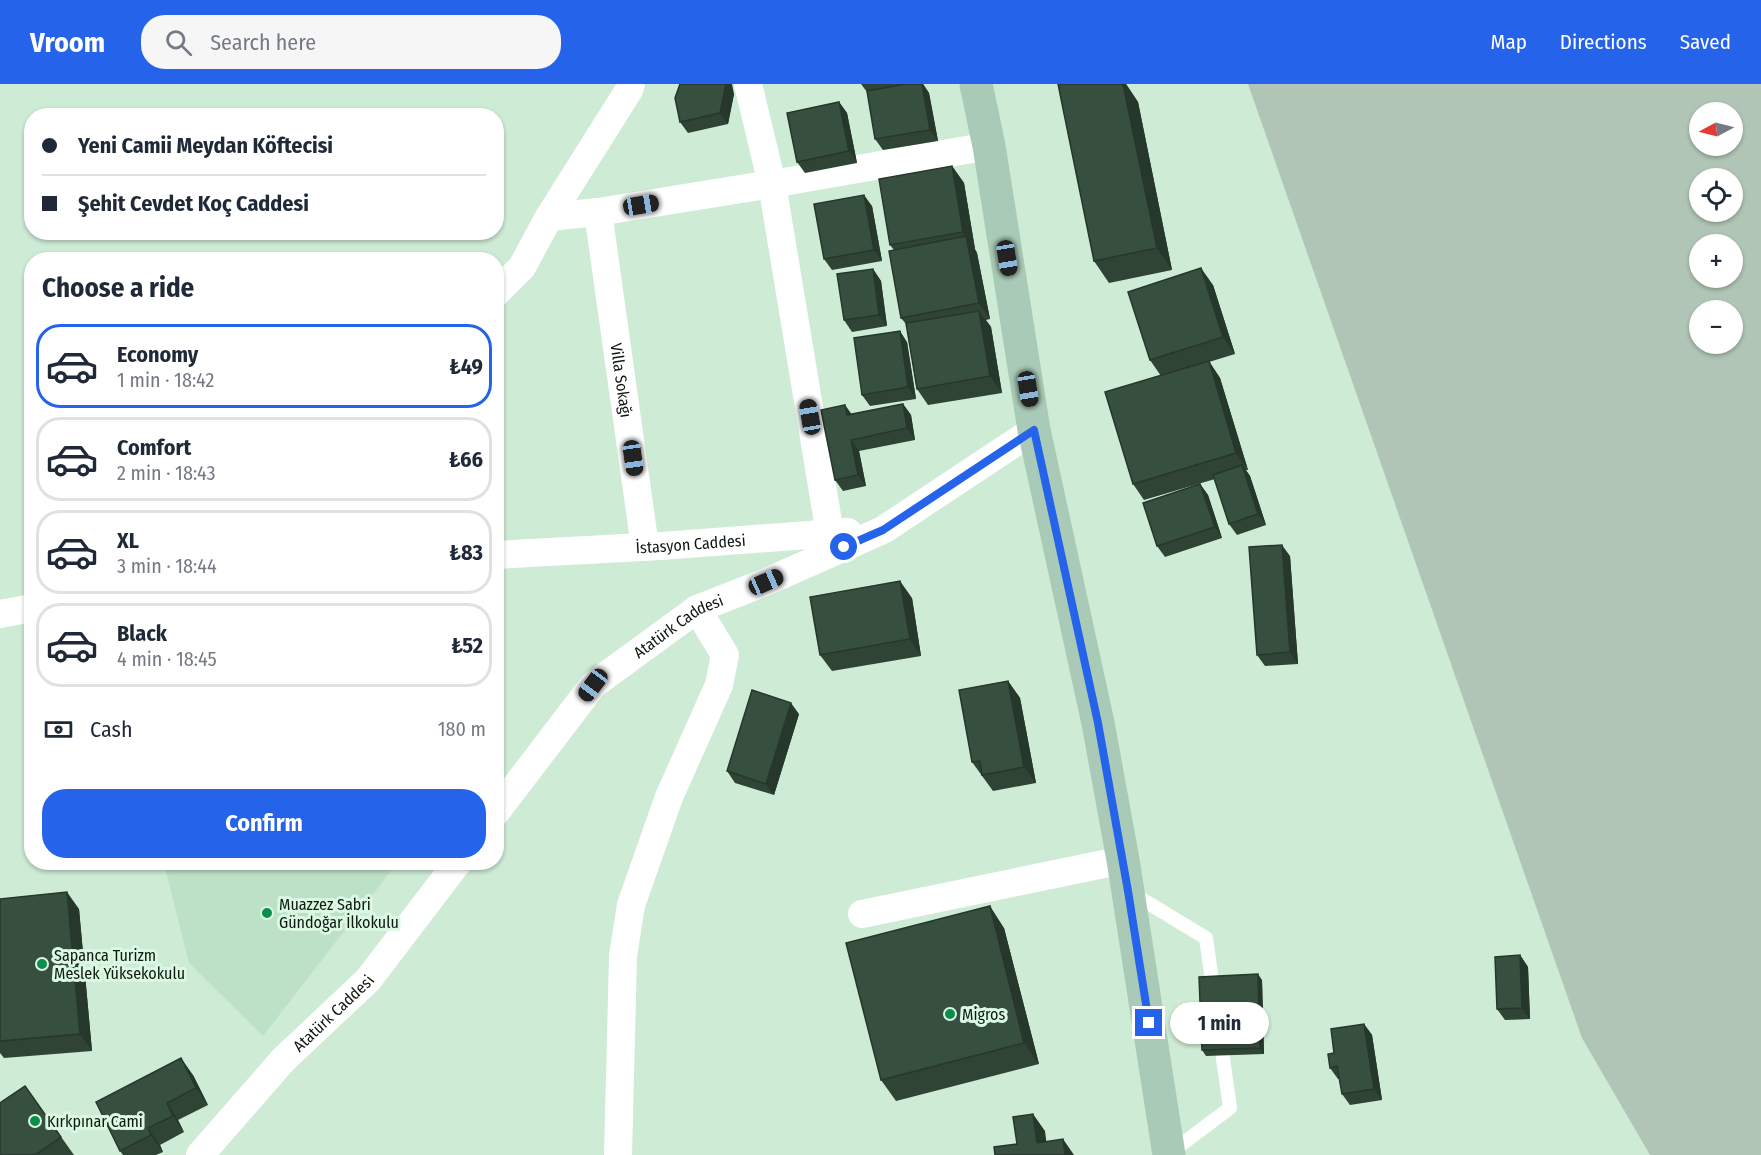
<!DOCTYPE html>
<meta charset="utf-8">
<style>
body{margin:0;font-family:"Fira Sans Condensed",sans-serif;background:#f6f6f7;color:#1f2937;height:100vh;display:flex;flex-direction:column;font-size:22px;white-space:nowrap}
*{box-sizing:border-box;margin:0}
p{font-size:20px;color:#747a83}
.icon{flex:none;width:33px;height:33px;fill:none;stroke:currentColor;stroke-width:2;stroke-linecap:round;stroke-linejoin:round}
.map{position:relative;flex:1;overflow:hidden}
.sheet{position:absolute;left:24px;top:168px;width:480px;height:618px;display:flex;flex-direction:column;background:#fff;border-radius:24px;box-shadow:0 2px 4px #0004}
.sheet>*{flex:none}
.hud{position:absolute;left:24px;top:24px;width:480px;height:132px;border-radius:24px;box-shadow:0 2px 4px #0004;display:grid;align-content:center;height:132px;padding:0 18px;background:#fff}
.needle{width:39px;rotate:263deg}
.fabs{position:absolute;left:1689px;top:18px;display:grid;gap:12px}
.fabs a{display:grid;place-items:center;width:54px;height:54px;border-radius:50%;background:#fff;box-shadow:0 2px 4px #0004;font-size:30px}
.end{position:absolute;width:27px;height:27px;margin:-14px;border:8px solid #2563eb;background:#fff;box-shadow:0 0 0 3px #fff}
.from{border-radius:50%}
.bubble{position:absolute;height:42px;border-radius:21px;background:#fff;box-shadow:0 2px 4px #0004;font-size:20px;font-weight:700;line-height:42px;text-align:center}
.car{position:absolute;width:18px;height:36px;margin:-18px -9px;border-radius:8px;box-shadow:0 0 4px 2px #0007;background:linear-gradient(#222 24%,#8ab4d8 0 40%,#222 0 76%,#8ab4d8 0 86%,#222 0)}
.hud b{display:flex;align-items:center;gap:21px;height:57px;font-size:22px}
.hud b+b{border-top:2px solid #e0e1e3}
.hud i{width:15px;height:15px;background:#1f2937}
ul{padding:0;list-style:none}
li{display:flex;align-items:center;gap:18px;height:84px;margin:0 12px 9px;padding:0 6px;border:3px solid #e0e1e3;border-radius:24px}
li div{flex:1}
li b{display:block;font-size:22px}
li em{font-style:normal;font-weight:700}
li.selected{border-color:#2563eb}
li>.icon{width:54px;height:54px;stroke-width:1.5}
h2{padding:0 18px;font-size:27px;line-height:72px}
.pay{display:flex;align-items:center;gap:15px;height:66px;padding:0 18px;font-size:22px}
.pay p{margin-inline-start:auto}
.action{display:flex;gap:12px;margin-top:auto;padding:12px 18px}
.action a{flex:1;height:69px;border-radius:24px;background:#2563eb;color:#fff;font-size:24px;font-weight:700;line-height:69px;text-align:center}
header{display:flex;align-items:center;gap:36px;box-sizing:border-box;height:84px;padding:0 30px;background:#2563eb;color:#fff}
header strong{font-size:28px}
nav{display:flex;gap:33px;margin-inline-start:auto;font-size:21px}
.search{width:420px;height:54px;background:#f6f6f7;display:flex;align-items:center;gap:15px;box-sizing:border-box;padding:0 21px;border-radius:24px;color:#747a83;font-size:22px}
.map>svg:first-child{display:block}
.built{fill:#bde1c6}
.green{fill:#b0c5b5;fill-rule:evenodd}
.lines{fill:none;stroke-linecap:round;stroke-linejoin:round}
.service{stroke:#fff;stroke-width:14}
.minor{stroke:#fff;stroke-width:28}
.secondary{stroke:#a9cab6;stroke-width:33}
.wall{fill:#2f4435}
.shaded-wall{fill:#26372b}
.building{fill:#374f3e;stroke:#26372b;stroke-width:1.5}
.route{stroke:#2563eb;stroke-width:8}
.poi-dot{fill:#098e4b;stroke:#daf8e2;stroke-width:2}
.labels{text-anchor:middle;dominant-baseline:central;stroke-width:6;stroke-linejoin:round;paint-order:stroke}
.street-label{font-size:16px;fill:#0e1811;stroke:#daf8e2}
.poi-label{font-size:16px;fill:#0e1811;stroke:#daf8e2;text-anchor:start}
</style>
<header>
<strong>Vroom</strong>
<div class="search"><svg class="icon" aria-label="search" viewBox="0 0 24 24"><circle cx="10" cy="10" r="6"/><path d="M15 15l6 6"/></svg>Search here</div>
<nav><a>Map</a><a>Directions</a><a>Saved</a></nav>
</header>
<div class="map">
<svg width="1761" height="1071" viewBox="0 0 1761 1071">
<rect width="100%" height="100%" fill="#cdebd5"/>
<path class="built" d="M164 779V778L397 779 263 952 189 879Z"/>
<path class="green" d="M1248 0H1761V1071H1650L1582 954ZM1700 28H1732V62H1700ZM1700 94H1732V128H1700ZM1700 160H1732V194H1700ZM1700 226H1732V260H1700Z"/>
<g class="lines">
<path class="service" d="M1130 808 1206 854 1214 911
M1170 1069 1230 1024 1220 953"/>
<g class="minor">
<path d="M748 0 772 100 830 450"/>
<path id="s1" d="M598 128 645 463"/>
<path d="M549 133 598 128 772 100 989 62"/>
<path d="M496 209 522 183 549 133 629 6 631 0"/>
<path id="s2" d="M496 471 661 462 848 448"/>
<path d="M0 530 32 524"/>
<path id="s3" d="M496 728 593 601 697 525 766 498 883 446 1034 346"/>
<path d="M862 830 1123 776"/>
<path id="s4" d="M200 1071 283 976 368 896 458 778"/>
<path d="M618 1071 623 872 631 821 669 713 719 601 725 571 697 525"/>
</g>
<path class="secondary" d="M976 0 989 62 1034 346 1098 639 1123 776 1169 1071"/>
</g>
<path class="wall" d="M861 0H923L929 9 938 57 883 66 875 55 867 8Z
M1058 0H1126L1138 18 1172 186 1109 199 1094 177Z
M734 10 728 40 688 49 680 38Z
M839 18 847 29 857 79 805 89 797 78Z
M952 82 964 99 975 165 977 169 990 235 986 236 991 243 1002 309 928 321 917 305 906 240 901 234 894 166 890 161Z
M872 122 882 177 832 186 824 175Z
M873 185 881 197 887 242 852 248 844 236Z
M1213 201 1235 270 1209 278 1220 294 1248 386H1246L1250 392 1266 441 1237 451 1229 440 1215 395 1144 416 1133 400 1161 292 1150 276Z
M907 258 916 315 870 322 862 311Z
M903 320 911 331 915 356 859 367 866 402 843 407 835 396 852 330Z
M1200 400 1208 411 1222 454 1165 473 1157 462Z
M1290 472 1298 580 1265 582 1257 571Z
M912 514 921 572 832 587 820 571Z
M1008 597 1020 614 1036 699 993 707 972 678Z
M799 630 774 711 735 699 727 687Z
M0 815 79 825 92 967 4 974 0 969Z
M1004 844 1039 980 896 1017 881 996Z
M1520 871 1528 883 1530 935 1505 936 1497 925Z
M1262 896 1264 970 1206 972 1202 966Z
M1364 940 1372 951 1382 1016 1350 1021 1342 1010 1339 995H1338L1330 984 1334 969Z
M193 991 208 1021 178 1036 184 1048 160 1061 163 1068 156 1071H123L120 1067Z
M25 1002 74 1071H0Z"/>
<path class="shaded-wall" d="M726 0H732L734 10 728 40 720 29Z
M922 0H923L929 9 938 57 930 46Z
M1123 0H1126L1138 18 1172 186 1157 164Z
M839 18 847 29 857 79 849 67Z
M952 82 964 99 975 165 963 148Z
M864 111 872 122 882 177 874 166Z
M966 152 977 169 990 235 979 219Z
M1201 184 1213 201 1235 270 1223 253Z
M873 185 881 197 887 242 879 231Z
M979 227 991 243 1002 309 990 292Z
M900 247 907 258 916 315 908 303Z
M1209 277 1220 294 1248 386 1236 369Z
M903 320 911 331 915 356 907 344Z
M845 321 853 332 847 331Z
M851 356 859 367 866 402 858 391Z
M1242 381 1250 392 1266 441 1258 430Z
M1200 400 1208 411 1222 454 1215 443Z
M1282 461 1290 472 1298 580 1290 568Z
M900 497 912 514 921 572 910 555Z
M1008 597 1020 614 1036 699 1024 683Z
M791 619 799 630 774 711 766 700Z
M67 808 79 825 92 967 80 950Z
M990 822 1004 844 1039 980 1024 959Z
M1520 871 1528 883 1530 935 1522 924Z
M1258 890 1262 896 1264 970 1260 964Z
M1364 940 1372 951 1382 1016 1374 1005Z
M181 974 193 991 208 1021 196 1004Z
M167 1019 178 1036 184 1048 173 1032Z
M1033 1030 1045 1047 1048 1071 1037 1059Z
M148 1044 160 1061 163 1068 151 1051Z
M1063 1055 1074 1071H1065Z"/>
<path class="building" d="M680 0H726L720 29 680 38 675 14Z
M905 0H922L930 46 875 55 867 7Z
M1058 0H1123L1157 164 1094 177Z
M839 18 849 67 797 78 787 29Z
M952 82 963 148 890 161 879 95Z
M864 111 874 166 824 175 814 120Z
M966 152 979 219 901 234 889 167Z
M1201 184 1223 253 1150 276 1128 208Z
M873 185 879 231 844 236 837 190Z
M979 227 990 292 917 305 906 239Z
M900 247 908 303 862 311 854 254Z
M1209 277 1236 369 1133 400 1105 308Z
M903 320 907 344 851 356 858 391 835 396 821 326 845 321 847 331Z
M1242 381 1258 430 1229 440 1213 391Z
M1200 400 1215 443 1157 462 1143 419Z
M1282 461 1290 568 1257 571 1249 463Z
M900 497 910 555 820 571 810 513Z
M1008 597 1024 683 982 691 980 677 972 678 959 606Z
M752 606 791 619 766 700 727 687Z
M67 808 80 950 0 957V815Z
M990 822 1024 959 881 996 846 859Z
M1520 871 1522 924 1497 925 1495 873Z
M1258 890 1260 964 1202 966 1199 893Z
M1364 940 1374 1005 1342 1010 1337 982 1330 984 1328 970 1334 969 1331 945Z
M181 974 196 1004 167 1019 173 1032 148 1044 151 1051 120 1067 96 1018Z
M25 1002 61 1053 35 1071H0V1019Z
M1033 1030 1037 1059 1063 1055 1065 1071H995L994 1063 1017 1060 1013 1033Z"/>
<g class="lines">
<path class="route" d="M844 463 883 446 1034 346 1098 639 1128 807 1149 939"/>
</g>
<g class="poi-dot">
<circle cx="267" cy="829" r="6"/>
<circle cx="42" cy="880" r="6"/>
<circle cx="950" cy="930" r="6"/>
<circle cx="35" cy="1037" r="6"/>
</g>
<g class="labels">
<g class="street-label">
<text stroke="none"><textPath href="#s1" startOffset="170">Villa Sokağı</textPath></text>
<text stroke="none"><textPath href="#s2" startOffset="195">İstasyon Caddesi</textPath></text>
<text stroke="none"><textPath href="#s3" startOffset="264">Atatürk Caddesi</textPath></text>
<text stroke="none"><textPath href="#s4" startOffset="195">Atatürk Caddesi</textPath></text>
</g>
<g class="poi-label">
<text x="279" y="820">Muazzez Sabri<tspan x="279" dy="18">Gündoğar İlkokulu</tspan></text>
<text x="54" y="871">Sapanca Turizm<tspan x="54" dy="18">Meslek Yüksekokulu</tspan></text>
<text x="962" y="930">Migros</text>
<text x="47" y="1037">Kırkpınar Cami</text>
</g>
</g>
</svg>
<div class="fabs">
<a><svg class="needle" viewBox="-14 -14 28 28"><path d="M0-13l5 13h-10z" fill="#e53935"/><path d="M0 13l5-13h-10z" fill="#747a83"/></svg></a>
<a><svg class="icon" aria-label="locate" viewBox="0 0 24 24"><circle cx="12" cy="12" r="6"/><path d="M12 2v4M12 18v4M2 12h4M18 12h4"/></svg></a>
<a>+</a>
<a>−</a>
</div>
<i class="end from" style="left:844px;top:463px"></i>
<i class="end" style="left:1149px;top:939px"></i>
<div class="bubble" style="left:1170px;top:918px;width:99px">1 min</div>
<i class="car" style="left:641px;top:121px;rotate:81deg"></i>
<i class="car" style="left:1007px;top:174px;rotate:171deg"></i>
<i class="car" style="left:1028px;top:305px;rotate:171deg"></i>
<i class="car" style="left:810px;top:333px;rotate:350deg"></i>
<i class="car" style="left:633px;top:374px;rotate:172deg"></i>
<i class="car" style="left:766px;top:498px;rotate:66deg"></i>
<i class="car" style="left:593px;top:601px;rotate:217deg"></i>
<div class="hud">
<b><i class="from"></i>Yeni Camii Meydan Köftecisi</b>
<b><i></i>Şehit Cevdet Koç Caddesi</b>
</div>
<section class="sheet">
<h2>Choose a ride</h2>
<ul>
<li class="selected"><svg class="icon" aria-label="car" viewBox="0 0 24 24"><path d="M5 17H2v-5l4-1 3-4h7l3 4 3 1v5h-3M9 17h6M6 11h13"/><circle cx="7" cy="17" r="2"/><circle cx="17" cy="17" r="2"/></svg><div><b>Economy</b><p>1 min · 18:42</p></div><em>₺49</em></li>
<li><svg class="icon" aria-label="car" viewBox="0 0 24 24"><path d="M5 17H2v-5l4-1 3-4h7l3 4 3 1v5h-3M9 17h6M6 11h13"/><circle cx="7" cy="17" r="2"/><circle cx="17" cy="17" r="2"/></svg><div><b>Comfort</b><p>2 min · 18:43</p></div><em>₺66</em></li>
<li><svg class="icon" aria-label="car" viewBox="0 0 24 24"><path d="M5 17H2v-5l4-1 3-4h7l3 4 3 1v5h-3M9 17h6M6 11h13"/><circle cx="7" cy="17" r="2"/><circle cx="17" cy="17" r="2"/></svg><div><b>XL</b><p>3 min · 18:44</p></div><em>₺83</em></li>
<li><svg class="icon" aria-label="car" viewBox="0 0 24 24"><path d="M5 17H2v-5l4-1 3-4h7l3 4 3 1v5h-3M9 17h6M6 11h13"/><circle cx="7" cy="17" r="2"/><circle cx="17" cy="17" r="2"/></svg><div><b>Black</b><p>4 min · 18:45</p></div><em>₺52</em></li>
</ul>
<div class="pay"><svg class="icon" aria-label="cash" viewBox="0 0 24 24"><path d="M3 7h18v10H3z"/><circle cx="12" cy="12" r="2"/></svg>Cash<p>180 m</p></div>
<div class="action"><a>Confirm</a></div>
</section>
</div>
